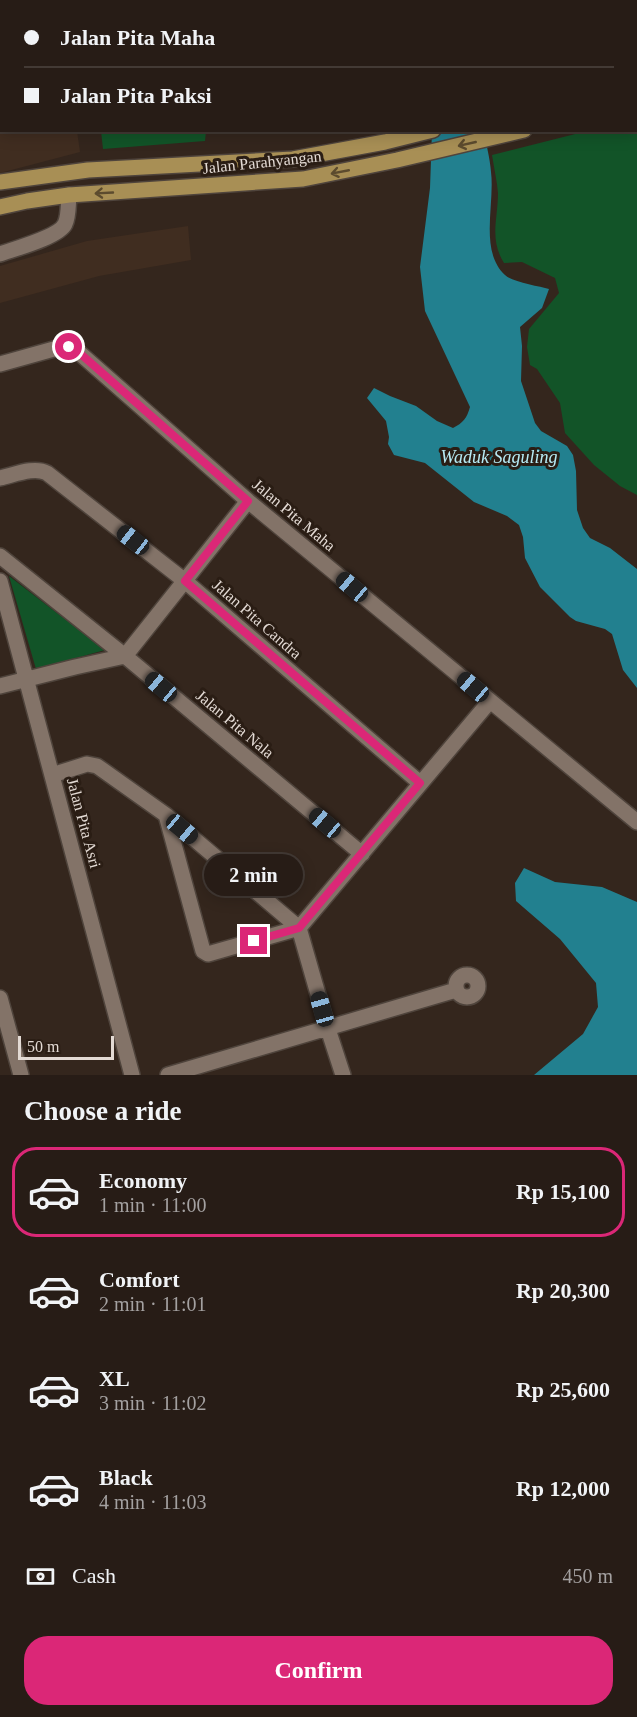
<!DOCTYPE html>
<meta charset="utf-8">
<style>
body{margin:0;font-family:"Times New Roman",serif;background:#332923;color:#f1f3f6;height:100vh;display:flex;flex-direction:column;font-size:22px;white-space:nowrap}
*{box-sizing:border-box;margin:0}
p{font-size:20px;color:#a4a1a1}
.icon{flex:none;width:33px;height:33px;fill:none;stroke:currentColor;stroke-width:2;stroke-linecap:round;stroke-linejoin:round}
.map{position:relative;height:1075px;overflow:hidden}
.side{display:flex;flex-direction:column;background:#271c16;flex:1}
.side>*{flex:none}
.hud{position:absolute;left:0px;top:0px;width:638px;height:132px;box-shadow:0 3px 15px #0003,0 0 0 2px #433a35;display:grid;align-content:center;height:132px;padding:0 24px;background:#271c16}
.scale{position:absolute;left:18px;bottom:15px;width:96px;box-sizing:border-box;padding-left:6px;border:3px solid #e3dad4;border-top:0;font-size:16px;line-height:21px;white-space:nowrap;color:#e3dad4;-webkit-text-stroke:4px #2a1d14;paint-order:stroke}
.end{position:absolute;width:27px;height:27px;margin:-14px;border:8px solid #db2777;background:#fff;box-shadow:0 0 0 3px #fff}
.from{border-radius:50%}
.bubble{position:absolute;height:42px;border-radius:21px;background:#271c16;box-shadow:0 3px 15px #0003,0 0 0 2px #433a35;font-size:20px;font-weight:800;line-height:42px;text-align:center}
.car{position:absolute;width:18px;height:36px;margin:-18px -9px;border-radius:8px;box-shadow:0 0 4px 2px #0007;background:linear-gradient(#222 24%,#8ab4d8 0 40%,#222 0 76%,#8ab4d8 0 86%,#222 0)}
.hud b{display:flex;align-items:center;gap:21px;height:57px;font-size:22px}
.hud b+b{border-top:2px solid #433a35}
.hud i{width:15px;height:15px;background:#f1f3f6}
ul{padding:0;list-style:none}
li{display:flex;align-items:center;gap:18px;height:90px;margin:0 12px 9px;padding:0 12px;border:3px solid transparent;border-radius:24px}
li div{flex:1}
li b{display:block;font-size:22px}
li em{font-style:normal;font-weight:800}
li.on{border-color:#db2777}
li>.icon{width:54px;height:54px;stroke-width:1.5}
h2{padding:0 24px;font-size:27px;line-height:72px}
.pay{display:flex;align-items:center;gap:15px;height:66px;padding:0 24px;font-size:22px}
.pay p{margin-inline-start:auto}
.button{display:flex;gap:12px;margin-top:auto;padding:12px 24px}
.button a{flex:1;height:69px;border-radius:24px;background:#db2777;color:#fff;font-size:24px;font-weight:800;line-height:69px;text-align:center}
.map>svg:first-child{display:block}
.built{fill:#402d20}
.green{fill:#125428}
.water{fill:#22808f}
.lines{fill:none;stroke-linecap:round;stroke-linejoin:round}
.minor-casing{stroke:#4f443c;stroke-width:18}
.major-casing{stroke:#4f443c;stroke-width:18}
.minor{stroke:#837368;stroke-width:15}
.major{stroke:#a88f55;stroke-width:15}
.oneway{stroke:#5c4b2e}
.route{stroke:#db2777;stroke-width:8}
.labels{text-anchor:middle;dominant-baseline:central;stroke-width:6;stroke-linejoin:round;paint-order:stroke}
.street-label{font-size:16px;fill:#e3dad4;stroke:#2a1d14}
.water-label{font-size:18px;font-style:italic;fill:#b7ebf5;stroke:#2a1d14}
</style>
<div class="map">
<svg width="637" height="1075" viewBox="0 0 637 1075">
<rect width="100%" height="100%" fill="#34261d"/>
<path class="built" d="M0 0H64V1L2 2V130L77 131 80 152 0 173Z
M476 0H636L637 3V26L636 2H476Z
M188 226 191 260 99 276 0 303V266L87 241Z"/>
<path class="green" d="M636 110H637V495L620 486 594 465 565 433 560 403 537 369 530 365 527 347 529 329 559 293 555 278 522 262 504 263C489 239 498 219 498 193 497 181 494 168 492 155L587 131 636 130Z
M101 131V130L206 131 205 141 103 149Z
M9 576 105 650 36 669Z"/>
<path class="water" d="M432 131H484C486 144 490 158 491 172 495 204 479 251 505 275 512 282 539 286 549 289L542 308 520 327 522 346 521 381 535 423 541 431 567 446 573 455 576 471 577 510 583 528 590 538 610 548 637 569V688L623 670 612 634 605 629 576 621 570 617 540 587 525 558 523 537 519 525 507 516 474 502 425 463 394 455 388 444 389 437 386 421 367 398 374 388 390 396 416 406 437 421 453 428C463 423 467 418 470 407L425 311 420 267 430 188Z
M524 868 555 882 602 887 637 902V1075H534L583 1034 598 1007 596 983 560 939 516 901 515 883Z"/>
<g class="lines">
<g class="minor-casing">
<path id="minor" d="M0 254C14 249 59 237 65 224 69 216 68 204 69 195
M0 364 61 347H69L75 349 248 501 637 822
M0 478C14 475 34 466 47 473L185 581 420 783
M0 556 125 656 362 854
M0 581 132 1075
M0 686 75 667 125 656 248 501
M52 775 87 764 97 766 166 815 299 928
M166 815 203 951 208 954 299 928
M299 928 490 701
M299 928 328 1029 343 1075
M456 986a11 11 0 1 1 22 0a11 11 0 1 1-22 0Z
M0 998 21 1075
M168 1075 456 990"/>
</g>
<g class="major-casing">
<path id="major" d="M636 61H637
M636 92 637 91
M0 182 88 170 293 159 385 142 433 130
M0 207 27 201 69 195 303 179 397 160 524 130"/>
</g>
<use href="#minor" class="minor"/>
<use href="#major" class="major"/>
</g>
<defs><path id="oneway-shaft" d="M-6 0H5M1.5-3L5.5 0L1.5 3" fill="none" stroke-width="1.6" stroke-linecap="round" stroke-linejoin="round" transform="scale(1.5)"/></defs>
<g class="oneway">
<use href="#oneway-shaft" transform="translate(467 144) rotate(167)"/>
<use href="#oneway-shaft" transform="translate(340 172) rotate(169)"/>
<use href="#oneway-shaft" transform="translate(104 193) rotate(177)"/>
</g>
<g class="lines">
<path class="route" d="M69 347 75 349 248 501 185 581 420 783 299 928 254 941"/>
</g>
<g class="labels">
<g class="street-label">
<text transform="translate(262 162) rotate(-6)">Jalan Parahyangan</text>
<text transform="translate(294 515) rotate(40)">Jalan Pita Maha</text>
<text transform="translate(257 619) rotate(41)">Jalan Pita Candra</text>
<text transform="translate(235 724) rotate(40)">Jalan Pita Nala</text>
<text transform="translate(84 823) rotate(75)">Jalan Pita Asri</text>
</g>
<g class="water-label">
<text x="499" y="457">Waduk Saguling</text>
</g>
</g>
</svg>
<div class="scale">50 m</div>
<i class="end from" style="left:69px;top:347px"></i>
<i class="end" style="left:254px;top:941px"></i>
<div class="bubble" style="left:204px;top:854px;width:99px">2 min</div>
<i class="car" style="left:133px;top:540px;rotate:308deg"></i>
<i class="car" style="left:352px;top:587px;rotate:310deg"></i>
<i class="car" style="left:161px;top:687px;rotate:310deg"></i>
<i class="car" style="left:473px;top:687px;rotate:310deg"></i>
<i class="car" style="left:325px;top:823px;rotate:310deg"></i>
<i class="car" style="left:182px;top:829px;rotate:130deg"></i>
<i class="car" style="left:322px;top:1009px;rotate:344deg"></i>
<div class="hud">
<b><i class="from"></i>Jalan Pita Maha</b>
<b><i></i>Jalan Pita Paksi</b>
</div>
</div>
<section class="side">
<h2>Choose a ride</h2>
<ul>
<li class="on"><svg class="icon" aria-label="car" viewBox="0 0 24 24"><path d="M5 17H2v-5l4-1 3-4h7l3 4 3 1v5h-3M9 17h6M6 11h13"/><circle cx="7" cy="17" r="2"/><circle cx="17" cy="17" r="2"/></svg><div><b>Economy</b><p>1 min · 11:00</p></div><em>Rp 15,100</em></li>
<li><svg class="icon" aria-label="car" viewBox="0 0 24 24"><path d="M5 17H2v-5l4-1 3-4h7l3 4 3 1v5h-3M9 17h6M6 11h13"/><circle cx="7" cy="17" r="2"/><circle cx="17" cy="17" r="2"/></svg><div><b>Comfort</b><p>2 min · 11:01</p></div><em>Rp 20,300</em></li>
<li><svg class="icon" aria-label="car" viewBox="0 0 24 24"><path d="M5 17H2v-5l4-1 3-4h7l3 4 3 1v5h-3M9 17h6M6 11h13"/><circle cx="7" cy="17" r="2"/><circle cx="17" cy="17" r="2"/></svg><div><b>XL</b><p>3 min · 11:02</p></div><em>Rp 25,600</em></li>
<li><svg class="icon" aria-label="car" viewBox="0 0 24 24"><path d="M5 17H2v-5l4-1 3-4h7l3 4 3 1v5h-3M9 17h6M6 11h13"/><circle cx="7" cy="17" r="2"/><circle cx="17" cy="17" r="2"/></svg><div><b>Black</b><p>4 min · 11:03</p></div><em>Rp 12,000</em></li>
</ul>
<div class="pay"><svg class="icon" aria-label="cash" viewBox="0 0 24 24"><path d="M3 7h18v10H3z"/><circle cx="12" cy="12" r="2"/></svg>Cash<p>450 m</p></div>
<div class="button"><a>Confirm</a></div>
</section>
